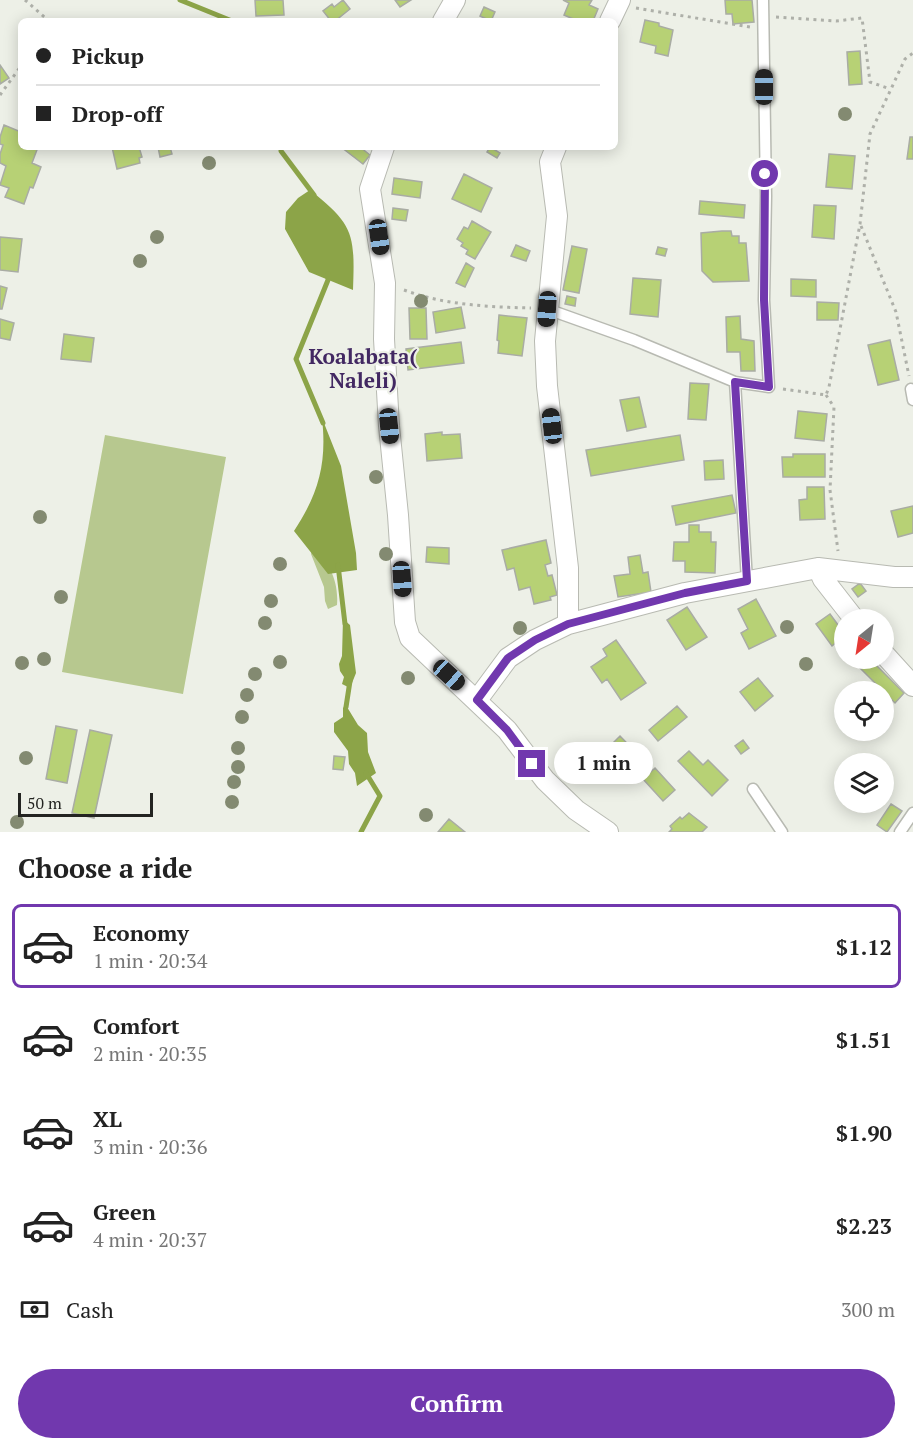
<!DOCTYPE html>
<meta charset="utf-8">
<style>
body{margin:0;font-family:"PT Serif",serif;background:#f2f2f2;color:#222;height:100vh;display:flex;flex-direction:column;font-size:22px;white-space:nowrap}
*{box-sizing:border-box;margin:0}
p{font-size:20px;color:#767676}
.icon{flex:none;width:33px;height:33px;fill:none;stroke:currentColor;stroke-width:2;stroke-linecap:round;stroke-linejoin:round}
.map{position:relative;height:832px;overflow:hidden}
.sheet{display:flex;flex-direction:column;background:#fff;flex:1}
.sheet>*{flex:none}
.guide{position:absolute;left:18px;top:18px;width:600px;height:132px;border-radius:9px;box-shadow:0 3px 15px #0003;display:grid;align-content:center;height:132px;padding:0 18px;background:#fff}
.needle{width:39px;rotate:210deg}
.fabs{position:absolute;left:834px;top:609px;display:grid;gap:12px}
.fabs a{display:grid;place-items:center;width:60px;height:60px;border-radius:50%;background:#fff;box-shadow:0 3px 15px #0003;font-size:30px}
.scale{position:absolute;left:18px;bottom:15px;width:135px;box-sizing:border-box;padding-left:6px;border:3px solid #232421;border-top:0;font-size:16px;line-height:21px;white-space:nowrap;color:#232421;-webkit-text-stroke:4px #edf0e7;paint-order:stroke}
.end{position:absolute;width:27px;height:27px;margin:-14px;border:8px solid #7138ae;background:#fff;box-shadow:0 0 0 3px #fff}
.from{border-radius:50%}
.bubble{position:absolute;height:42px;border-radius:21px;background:#fff;box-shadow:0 3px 15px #0003;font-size:20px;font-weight:600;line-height:42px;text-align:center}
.car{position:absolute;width:18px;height:36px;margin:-18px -9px;border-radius:8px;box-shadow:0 0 4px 2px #0007;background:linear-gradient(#222 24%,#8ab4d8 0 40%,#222 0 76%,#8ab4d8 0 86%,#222 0)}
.guide b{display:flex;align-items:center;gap:21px;height:57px;font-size:22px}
.guide b+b{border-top:2px solid #e0e0e0}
.guide i{width:15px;height:15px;background:#222}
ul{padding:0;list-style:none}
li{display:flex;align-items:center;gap:18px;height:84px;margin:0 12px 9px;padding:0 6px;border:3px solid transparent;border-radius:9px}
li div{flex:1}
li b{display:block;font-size:22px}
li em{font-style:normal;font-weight:600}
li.on{border-color:#7138ae}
li>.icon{width:54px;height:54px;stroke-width:1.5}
h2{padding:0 18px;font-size:27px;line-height:72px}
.pay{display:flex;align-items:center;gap:15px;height:66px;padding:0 18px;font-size:22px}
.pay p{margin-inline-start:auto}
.action{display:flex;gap:12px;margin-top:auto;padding:12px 18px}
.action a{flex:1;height:69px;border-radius:36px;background:#7138ae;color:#fff;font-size:24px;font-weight:600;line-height:69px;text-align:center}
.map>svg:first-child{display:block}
.green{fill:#b7c88f}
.water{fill:#8ca448}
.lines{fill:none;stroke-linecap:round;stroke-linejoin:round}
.stream{stroke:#8ca448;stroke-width:5}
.building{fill:#b7d175;stroke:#a9aca4;stroke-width:1.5}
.lane-casing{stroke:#b8bab2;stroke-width:13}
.street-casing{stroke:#b8bab2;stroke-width:22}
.path{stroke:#aeb0a9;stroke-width:3;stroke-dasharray:3 4.5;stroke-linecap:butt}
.lane{stroke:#fff;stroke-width:10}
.street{stroke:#fff;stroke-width:20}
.tree{fill:#838a71}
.route{stroke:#7138ae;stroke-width:8}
.labels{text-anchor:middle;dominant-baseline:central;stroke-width:4.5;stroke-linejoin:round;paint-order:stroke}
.neighbourhood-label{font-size:21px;font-weight:bold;fill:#422862;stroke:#edf0e7}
</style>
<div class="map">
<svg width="913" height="832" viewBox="0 0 913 832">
<rect width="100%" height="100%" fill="#edf0e7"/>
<path class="green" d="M105 435 226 457 183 694 62 672Z
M313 543C328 563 339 579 337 605L328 609 325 601 324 587 311 554Z"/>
<path class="water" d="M310 190C354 225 355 234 353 290L309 272 285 229 286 212 298 198Z
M322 418 341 466 356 553 357 570 328 574 294 531C319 493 327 463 322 418Z
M343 619 350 625 356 673 350 688 342 684 344 677 340 671 339 664 342 656Z
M348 701 347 707 358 725 367 733 368 752 376 773 357 786 355 773 349 764 348 751 334 732V723L343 717V708Z"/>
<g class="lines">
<path class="stream" d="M180 0 232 21
M281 147V151L314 195
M323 423 296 359 328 280V274
M338 565 345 624
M346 707 350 681
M361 832 380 796 366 773"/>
</g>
<path class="building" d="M255 0H283L284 15 256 16Z
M343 0 350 9 335 21H331L323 11 332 4 334 7Z
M395 0H411L400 7Z
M563 0H592L589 5 598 9 593 21H578L564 15 569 3Z
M725 0H752L754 22 733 24 732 14H726Z
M484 7 495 12 491 21 480 16Z
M645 20 659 23V26L673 30 668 56 655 53 656 46 640 42Z
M860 51 862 84 849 85 847 52Z
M0 65 9 78 0 84Z
M4 125 21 132V147H38L32 163 41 167 33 188 30 187 24 204 5 197 9 188 0 185 6 166 0 163V154L3 145 0 144V137Z
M910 137H913V159H907Z
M112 147H139L142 157 139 158 140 163 117 169Z
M158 147H170L172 154 160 157Z
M341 147H360L370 155 363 164Z
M490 147 500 153 497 158 487 152Z
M829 154 855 156 852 189 826 187Z
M464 174 492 188 481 212 452 199Z
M394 178 422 182 420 198 392 194Z
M700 201 745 205 744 218 699 214Z
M814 205 836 206 834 239 812 237Z
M393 208 408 210 406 221 392 219Z
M472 221 491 232 475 259 466 254 468 250 461 246 463 243 457 239 464 227 468 229Z
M722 231H731L732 236H739V243H746L749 281 713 282 702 271 701 233Z
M0 237 22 239 18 272 0 270Z
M516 245 530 251 526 261 511 256Z
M572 246 587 249 579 293 563 290Z
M658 247 667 249 665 256 656 254Z
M466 263 474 268 465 287 456 283Z
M633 278 661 280 658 317 630 314Z
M791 279 816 280V297L791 296Z
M0 286 7 288 2 309H0Z
M567 296 576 298 575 306 565 304Z
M817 302 839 303 838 320H817Z
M461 307 465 328 436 333 433 312Z
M409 308H426L427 339H410Z
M499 315 527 318 522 356 498 353 499 341 497 340Z
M740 316 741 339 754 341 755 371H741L740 352H727L726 317Z
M0 319 14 323 10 340 0 338Z
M64 334 94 338 91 362 61 359Z
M890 340 899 380 878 385 868 345Z
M461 342 464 363 408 370 406 349Z
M690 383 709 384 706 420 688 419Z
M639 397 646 427 627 431 620 400Z
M798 411 827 414 824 441 795 438Z
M442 432V435L460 434 462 458 427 461 425 434Z
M680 435 684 460 591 476 586 450Z
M793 454H825V477H783L782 457H793Z
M723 460 724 479 705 480 704 461Z
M807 487H824L825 519 800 520 799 500 807 499Z
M732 495 736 513 676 525 672 506Z
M913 506V533L898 537 891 511Z
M689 525H699V532H711V542H716L715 573 685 572V561H673L674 542H689Z
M546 540 551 563 545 565 548 576 552 575 557 595 550 597 551 600 534 604 530 587 519 590 514 568 507 570 502 550Z
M427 547 449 548V564L426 562Z
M640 555 643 573 648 572 651 592 618 597 614 576 630 574 628 557Z
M860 583 866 591 858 597 852 589Z
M756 599 776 636 749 649 741 633 748 629 738 609Z
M687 607 707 637 686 650 667 620Z
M830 614 844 633V636L832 646 816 624Z
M616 640 646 683 621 700 607 679 602 683 591 667 607 656 603 649Z
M850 658H869L904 693 895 703Z
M758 678 773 696 755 711 740 692Z
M677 706 687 717 658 741 649 730Z
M56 726 77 730 67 783 46 779Z
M90 730 112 735 94 818 72 813Z
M620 736 649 766 639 775 611 745Z
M743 740 749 748 741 754 735 746Z
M689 751 703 765 708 760 728 780 712 796 678 761Z
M334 756 345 757 343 770 333 769Z
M655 768 675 790 663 801 643 779Z
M891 804 902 811 887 832 877 825Z
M689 813 707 827 702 832H669L672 829 670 826 680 817 682 819Z
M449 819 465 832H438Z"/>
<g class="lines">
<g class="lane-casing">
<path id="lane" d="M547 309 634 340 735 382 769 387 764 300 766 196 763 0
M735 382 747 581
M911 389 913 400
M753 789 782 832
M900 832 913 813"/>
</g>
<g class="street-casing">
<path id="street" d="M443 21 455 0
M610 21 620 0
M384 147 370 189 385 283 384 339 389 426 398 515 405 622 410 638 507 730 545 780 576 810 608 832
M556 147 550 162 557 216 545 341 547 386 568 568V624
M818 568 823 579 855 620
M884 654 913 686
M477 700 508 658 535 640 568 624 685 593 818 568 894 577H913"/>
</g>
<path class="path" d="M25 0 49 21
M636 8 750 27
M776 17 836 21 862 18 870 82 890 89
M0 95 21 66
M861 226 896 312 909 376
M404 290C444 305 489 307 531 308
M783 389 826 395 829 387 860 224 870 134 905 59 913 53
M826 395 834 407 830 490 838 551"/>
<use href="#lane" class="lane"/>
<use href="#street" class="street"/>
</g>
<g class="tree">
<circle cx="845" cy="114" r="7"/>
<circle cx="209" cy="163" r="7"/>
<circle cx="157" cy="237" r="7"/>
<circle cx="140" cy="261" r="7"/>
<circle cx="421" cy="301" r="7"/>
<circle cx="376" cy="477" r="7"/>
<circle cx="40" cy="517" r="7"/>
<circle cx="386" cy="554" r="7"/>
<circle cx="280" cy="564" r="7"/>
<circle cx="61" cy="597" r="7"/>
<circle cx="271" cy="601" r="7"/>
<circle cx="265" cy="623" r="7"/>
<circle cx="787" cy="627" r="7"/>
<circle cx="520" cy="628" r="7"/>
<circle cx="44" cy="659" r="7"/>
<circle cx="280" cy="662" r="7"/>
<circle cx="22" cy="663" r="7"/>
<circle cx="806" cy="664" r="7"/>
<circle cx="255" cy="674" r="7"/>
<circle cx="408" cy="678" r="7"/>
<circle cx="247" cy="695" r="7"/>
<circle cx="242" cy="717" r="7"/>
<circle cx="238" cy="748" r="7"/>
<circle cx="26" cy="758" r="7"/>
<circle cx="238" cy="767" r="7"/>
<circle cx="234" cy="782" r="7"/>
<circle cx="232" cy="802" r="7"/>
<circle cx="426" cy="815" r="7"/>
<circle cx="17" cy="822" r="7"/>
</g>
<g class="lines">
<path class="route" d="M532 764 507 730 477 700 508 658 535 640 568 624 685 593 747 581 735 382 769 387 764 300 765 174"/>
</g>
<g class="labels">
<g class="neighbourhood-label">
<text x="363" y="356">Koalabata(<tspan x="363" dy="24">Naleli)</tspan></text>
</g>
</g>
</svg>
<div class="fabs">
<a><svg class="needle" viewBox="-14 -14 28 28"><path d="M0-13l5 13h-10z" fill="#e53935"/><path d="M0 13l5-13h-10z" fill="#767676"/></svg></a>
<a><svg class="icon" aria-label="locate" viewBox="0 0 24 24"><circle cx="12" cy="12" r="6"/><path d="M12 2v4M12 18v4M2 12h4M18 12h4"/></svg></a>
<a><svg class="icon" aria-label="layers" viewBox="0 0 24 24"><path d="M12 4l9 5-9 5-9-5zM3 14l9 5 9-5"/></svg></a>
</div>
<div class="scale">50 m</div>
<i class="end from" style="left:765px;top:174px"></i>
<i class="end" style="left:532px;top:764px"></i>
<div class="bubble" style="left:554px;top:742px;width:99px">1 min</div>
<i class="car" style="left:764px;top:87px;rotate:0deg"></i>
<i class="car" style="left:379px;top:237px;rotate:172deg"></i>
<i class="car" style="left:547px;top:309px;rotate:184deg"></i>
<i class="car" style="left:389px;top:426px;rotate:174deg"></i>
<i class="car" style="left:552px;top:426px;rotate:353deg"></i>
<i class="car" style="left:402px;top:579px;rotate:176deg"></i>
<i class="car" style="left:449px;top:675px;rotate:132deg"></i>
<div class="guide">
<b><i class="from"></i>Pickup</b>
<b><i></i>Drop-off</b>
</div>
</div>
<section class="sheet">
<h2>Choose a ride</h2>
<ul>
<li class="on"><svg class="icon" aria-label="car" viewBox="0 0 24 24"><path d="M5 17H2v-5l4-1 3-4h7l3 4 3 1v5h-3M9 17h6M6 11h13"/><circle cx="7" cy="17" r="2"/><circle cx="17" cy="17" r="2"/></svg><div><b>Economy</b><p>1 min · 20:34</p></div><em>$1.12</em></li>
<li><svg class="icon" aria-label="car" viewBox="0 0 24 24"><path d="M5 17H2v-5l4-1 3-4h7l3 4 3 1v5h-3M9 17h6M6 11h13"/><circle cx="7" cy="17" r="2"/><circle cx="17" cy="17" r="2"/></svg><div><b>Comfort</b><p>2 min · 20:35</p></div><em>$1.51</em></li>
<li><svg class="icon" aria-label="car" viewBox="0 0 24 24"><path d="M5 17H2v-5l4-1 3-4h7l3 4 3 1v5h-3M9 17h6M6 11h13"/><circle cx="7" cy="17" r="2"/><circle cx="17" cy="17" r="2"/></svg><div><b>XL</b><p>3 min · 20:36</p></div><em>$1.90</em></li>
<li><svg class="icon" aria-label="car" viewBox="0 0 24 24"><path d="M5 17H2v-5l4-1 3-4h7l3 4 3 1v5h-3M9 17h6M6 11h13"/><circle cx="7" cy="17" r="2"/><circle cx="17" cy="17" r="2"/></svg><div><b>Green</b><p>4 min · 20:37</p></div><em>$2.23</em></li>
</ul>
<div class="pay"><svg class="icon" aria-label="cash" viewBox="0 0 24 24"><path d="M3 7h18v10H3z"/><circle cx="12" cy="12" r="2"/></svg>Cash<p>300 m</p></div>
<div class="action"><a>Confirm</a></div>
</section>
